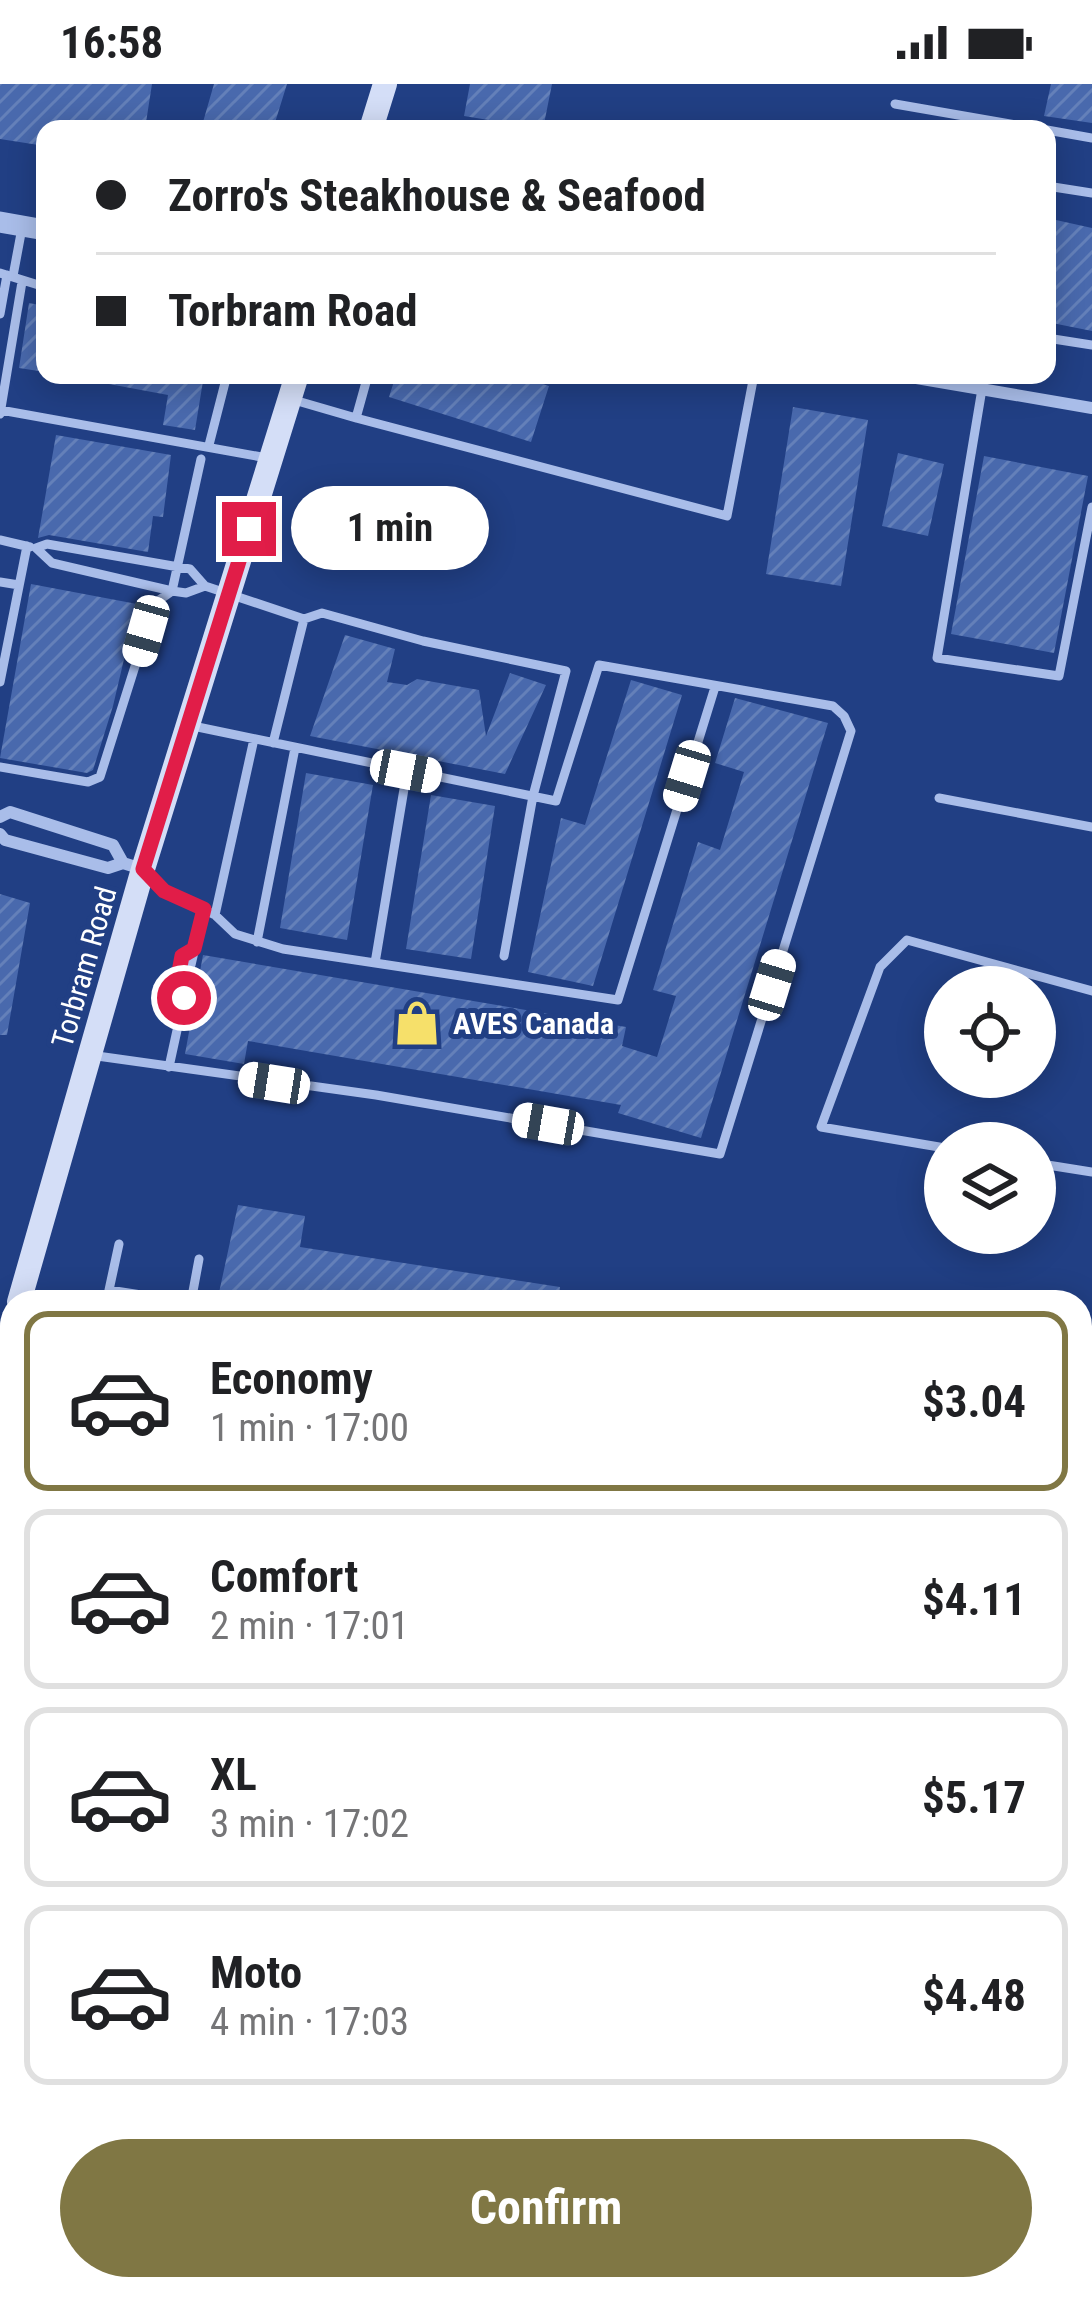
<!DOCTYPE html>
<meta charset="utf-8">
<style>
body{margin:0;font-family:"Roboto Condensed",sans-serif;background:#f2f2f2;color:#202124;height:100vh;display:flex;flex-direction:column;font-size:45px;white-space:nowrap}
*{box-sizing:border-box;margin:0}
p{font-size:39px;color:#757577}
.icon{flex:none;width:66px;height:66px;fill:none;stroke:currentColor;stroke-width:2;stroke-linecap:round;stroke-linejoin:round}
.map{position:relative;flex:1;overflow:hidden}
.drawer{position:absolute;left:0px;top:1206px;width:1092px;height:1011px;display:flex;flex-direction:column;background:#fff;border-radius:36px 36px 0 0;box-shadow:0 6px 30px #0003}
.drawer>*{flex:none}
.banner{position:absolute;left:36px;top:36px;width:1020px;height:264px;border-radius:24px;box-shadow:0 6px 30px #0003;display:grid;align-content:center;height:264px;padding:0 60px;background:#fff}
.tools{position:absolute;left:924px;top:882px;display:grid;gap:24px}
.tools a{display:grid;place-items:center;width:132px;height:132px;border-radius:50%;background:#fff;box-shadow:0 6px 30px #0003;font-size:60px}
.end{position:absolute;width:54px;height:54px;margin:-27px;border:15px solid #e11d48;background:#fff;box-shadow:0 0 0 6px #fff}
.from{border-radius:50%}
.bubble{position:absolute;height:84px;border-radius:42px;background:#fff;box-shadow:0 6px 30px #0003;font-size:39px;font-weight:700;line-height:84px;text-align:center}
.car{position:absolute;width:36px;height:72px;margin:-36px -18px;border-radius:15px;box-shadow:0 0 9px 3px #0007;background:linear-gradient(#fff 24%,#345 0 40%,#fff 0 76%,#345 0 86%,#fff 0)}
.banner b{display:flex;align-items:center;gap:42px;height:114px;font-size:45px}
.banner b+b{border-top:3px solid #e0e0e0}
.banner i{width:30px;height:30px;background:#202124}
ul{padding:21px 0 0;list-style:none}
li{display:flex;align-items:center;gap:36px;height:180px;margin:0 24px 18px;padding:0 36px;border:6px solid #e0e0e0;border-radius:24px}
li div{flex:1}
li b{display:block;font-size:45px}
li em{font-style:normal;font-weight:700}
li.on{border-color:#807744}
li>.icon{width:108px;height:108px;stroke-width:1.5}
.action{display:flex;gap:24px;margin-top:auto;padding:24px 60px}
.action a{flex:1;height:138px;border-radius:72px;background:#807744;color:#fff;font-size:48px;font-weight:700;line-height:138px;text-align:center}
.status{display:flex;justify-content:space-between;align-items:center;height:84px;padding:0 60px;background:#fff;direction:ltr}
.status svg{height:33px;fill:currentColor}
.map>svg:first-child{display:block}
.grass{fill:url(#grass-dots)}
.building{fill:url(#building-hatch)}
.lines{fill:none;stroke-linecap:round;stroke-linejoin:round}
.service{stroke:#a9bde9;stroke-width:9}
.minor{stroke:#a9bde9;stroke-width:12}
.tertiary{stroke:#a9bde9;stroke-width:21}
.secondary{stroke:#d4def7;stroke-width:24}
.route{stroke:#e11d48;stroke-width:15}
.labels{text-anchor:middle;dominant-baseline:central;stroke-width:10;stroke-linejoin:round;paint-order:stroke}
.street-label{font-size:30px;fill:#fff;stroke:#213f84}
.poi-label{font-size:30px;font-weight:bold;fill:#fff;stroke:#213f84;text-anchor:start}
</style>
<div class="status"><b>16:58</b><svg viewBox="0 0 49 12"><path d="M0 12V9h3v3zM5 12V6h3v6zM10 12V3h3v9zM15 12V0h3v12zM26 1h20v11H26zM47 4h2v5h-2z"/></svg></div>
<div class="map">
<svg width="1092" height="2215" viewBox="0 0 1092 2215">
<defs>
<pattern id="grass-dots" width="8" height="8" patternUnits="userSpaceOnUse" patternTransform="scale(3)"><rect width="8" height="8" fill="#3557a1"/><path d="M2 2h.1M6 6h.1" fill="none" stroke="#5370af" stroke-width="1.8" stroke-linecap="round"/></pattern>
<pattern id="building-hatch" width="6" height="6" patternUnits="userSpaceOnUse" patternTransform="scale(3)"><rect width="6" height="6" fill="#4969ad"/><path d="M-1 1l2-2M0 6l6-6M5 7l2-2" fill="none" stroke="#6480b9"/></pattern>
</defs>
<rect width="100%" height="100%" fill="#213f84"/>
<path class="grass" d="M145 2205H348L402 2215H142Z"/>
<path class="building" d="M0 0H152L145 45H45V62L0 55Z
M214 0H287L273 45H201Z
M470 0H552L543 45 464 32Z
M1051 0H1092V39L1044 32Z
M1047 134 1092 144V247L1047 238Z
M29 219 45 222V288L19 284Z
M99 291H204L195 346 163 341 168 311 98 298Z
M396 291H513L549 302 531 358 389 313Z
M793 323 868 336 841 502 766 490Z
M56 351 171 371 163 433 153 432 148 468 49 451 38 454Z
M898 369 944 380 928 452 882 442Z
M984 372 1088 392 1054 569 951 550Z
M31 500 137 520 113 622 93 686 87 689 0 674Z
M345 551 395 565 387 598 407 601 417 595 479 606 486 652 510 589 546 601 505 690 310 652Z
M631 596 682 611 593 902 528 888 561 734 585 741Z
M735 614 828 639 701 1054 618 1029 621 1021 248 957 244 980 185 970 203 871 626 943 622 962 657 973 676 912 653 906 698 758 720 766 744 688 715 679Z
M306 689 373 701 347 856 280 844Z
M431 711 495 722 471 875 406 865Z
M0 810 30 819 7 951H0Z
M238 1121 305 1132 300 1163 560 1203 558 1218H217Z"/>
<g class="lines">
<path class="service" d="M895 20 1039 45
M1047 46 1092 54
M1047 102 1092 109
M0 189 45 203
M13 192 22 144
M0 230 7 191
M1047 254 1092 261
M982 305 937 574 1059 592 1092 423
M294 316 356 334 368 291
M0 326 267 374
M0 330 22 198
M356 334 727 432 754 291
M209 361 227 291
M0 456 30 463
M0 498 19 501
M205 502 186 509 172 507 52 479 36 464 47 460 190 485 205 502 304 535
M0 598 27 462
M273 659 304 535 322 529 423 557 566 587 533 712 504 872
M0 683 88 698 100 693 155 519 172 507 201 375
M939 714 1092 743
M145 787 164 807 215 831 254 655
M215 831 235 850 283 865 618 916 715 603
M257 858 295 664
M375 879 407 687
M191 881 204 825
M184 914 175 904 182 872 194 865
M90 971 376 1011 720 1070 851 647 844 632 833 622 599 581 556 717 188 641
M169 983 188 896
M945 1064 821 1043 880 883 907 856 1092 907
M1035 1079 1092 1088
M119 1160 109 1206 186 1218
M191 1218 199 1175
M0 1326 12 1327
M1080 1376 1092 1377
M1080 1446 1092 1448
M1080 1525 1092 1527
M1080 1625 1092 1627
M1080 1774 1092 1775
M1080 1918 1092 1921
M1080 2046 1092 2047
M423 2215H459"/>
<path class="minor" d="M899 291 1092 324
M0 733 10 728 113 761 123 779
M0 750 5 756 108 784 123 779 142 785
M0 2097 12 2100
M120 2215 123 2205"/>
<path class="tertiary" d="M0 138 45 146"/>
<path class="secondary" d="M371 45 385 0
M19 1218 143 785 297 291
M0 1283 12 1241
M0 2024 12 2026
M0 2062 12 2064
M1080 2204 1092 2206
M839 2205 899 2215"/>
</g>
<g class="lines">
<path class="route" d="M184 914 176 904 182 872 194 865 204 825 164 807 143 785 249 445"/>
</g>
<defs>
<g id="shop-bare" transform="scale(3.6)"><path d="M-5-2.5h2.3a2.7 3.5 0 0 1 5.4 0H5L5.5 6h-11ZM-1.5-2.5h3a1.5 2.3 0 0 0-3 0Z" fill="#f6e06a" stroke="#213f84" stroke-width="2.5" paint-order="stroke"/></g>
</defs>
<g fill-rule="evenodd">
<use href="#shop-bare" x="417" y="939"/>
</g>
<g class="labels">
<g class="street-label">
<text transform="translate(84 883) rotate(-74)">Torbram Road</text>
</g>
<g class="poi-label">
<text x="453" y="939">AVES Canada</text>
</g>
</g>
</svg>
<div class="tools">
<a><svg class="icon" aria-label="locate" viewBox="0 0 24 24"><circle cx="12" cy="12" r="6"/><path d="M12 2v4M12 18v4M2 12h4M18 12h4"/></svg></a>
<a><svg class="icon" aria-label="layers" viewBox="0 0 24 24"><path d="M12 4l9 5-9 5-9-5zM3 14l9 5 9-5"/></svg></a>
</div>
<i class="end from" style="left:184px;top:914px"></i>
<i class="end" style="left:249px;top:445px"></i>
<div class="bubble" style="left:291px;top:402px;width:198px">1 min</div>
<i class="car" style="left:146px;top:547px;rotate:196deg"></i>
<i class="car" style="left:406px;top:687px;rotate:101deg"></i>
<i class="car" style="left:687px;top:692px;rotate:197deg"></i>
<i class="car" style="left:772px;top:901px;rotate:17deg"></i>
<i class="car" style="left:274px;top:999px;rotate:279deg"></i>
<i class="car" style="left:548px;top:1040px;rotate:280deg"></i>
<div class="banner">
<b><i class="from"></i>Zorro's Steakhouse &amp; Seafood</b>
<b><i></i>Torbram Road</b>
</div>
<section class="drawer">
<ul>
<li class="on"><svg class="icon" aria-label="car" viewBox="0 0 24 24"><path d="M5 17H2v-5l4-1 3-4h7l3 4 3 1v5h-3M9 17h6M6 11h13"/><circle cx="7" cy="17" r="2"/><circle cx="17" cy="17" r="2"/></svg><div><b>Economy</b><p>1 min · 17:00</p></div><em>$3.04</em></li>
<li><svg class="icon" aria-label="car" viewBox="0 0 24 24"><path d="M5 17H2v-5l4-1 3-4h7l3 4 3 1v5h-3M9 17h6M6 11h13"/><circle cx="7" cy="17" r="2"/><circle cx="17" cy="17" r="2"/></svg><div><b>Comfort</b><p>2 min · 17:01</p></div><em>$4.11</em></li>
<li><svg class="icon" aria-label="car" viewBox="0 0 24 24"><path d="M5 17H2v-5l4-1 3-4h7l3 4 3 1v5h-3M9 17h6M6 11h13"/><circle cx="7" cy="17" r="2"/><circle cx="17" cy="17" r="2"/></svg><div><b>XL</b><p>3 min · 17:02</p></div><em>$5.17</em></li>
<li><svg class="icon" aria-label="car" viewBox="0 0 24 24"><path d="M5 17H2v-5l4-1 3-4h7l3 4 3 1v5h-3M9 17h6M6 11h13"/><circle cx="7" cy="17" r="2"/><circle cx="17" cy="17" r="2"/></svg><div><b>Moto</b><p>4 min · 17:03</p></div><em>$4.48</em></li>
</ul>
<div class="action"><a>Confirm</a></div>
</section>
</div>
